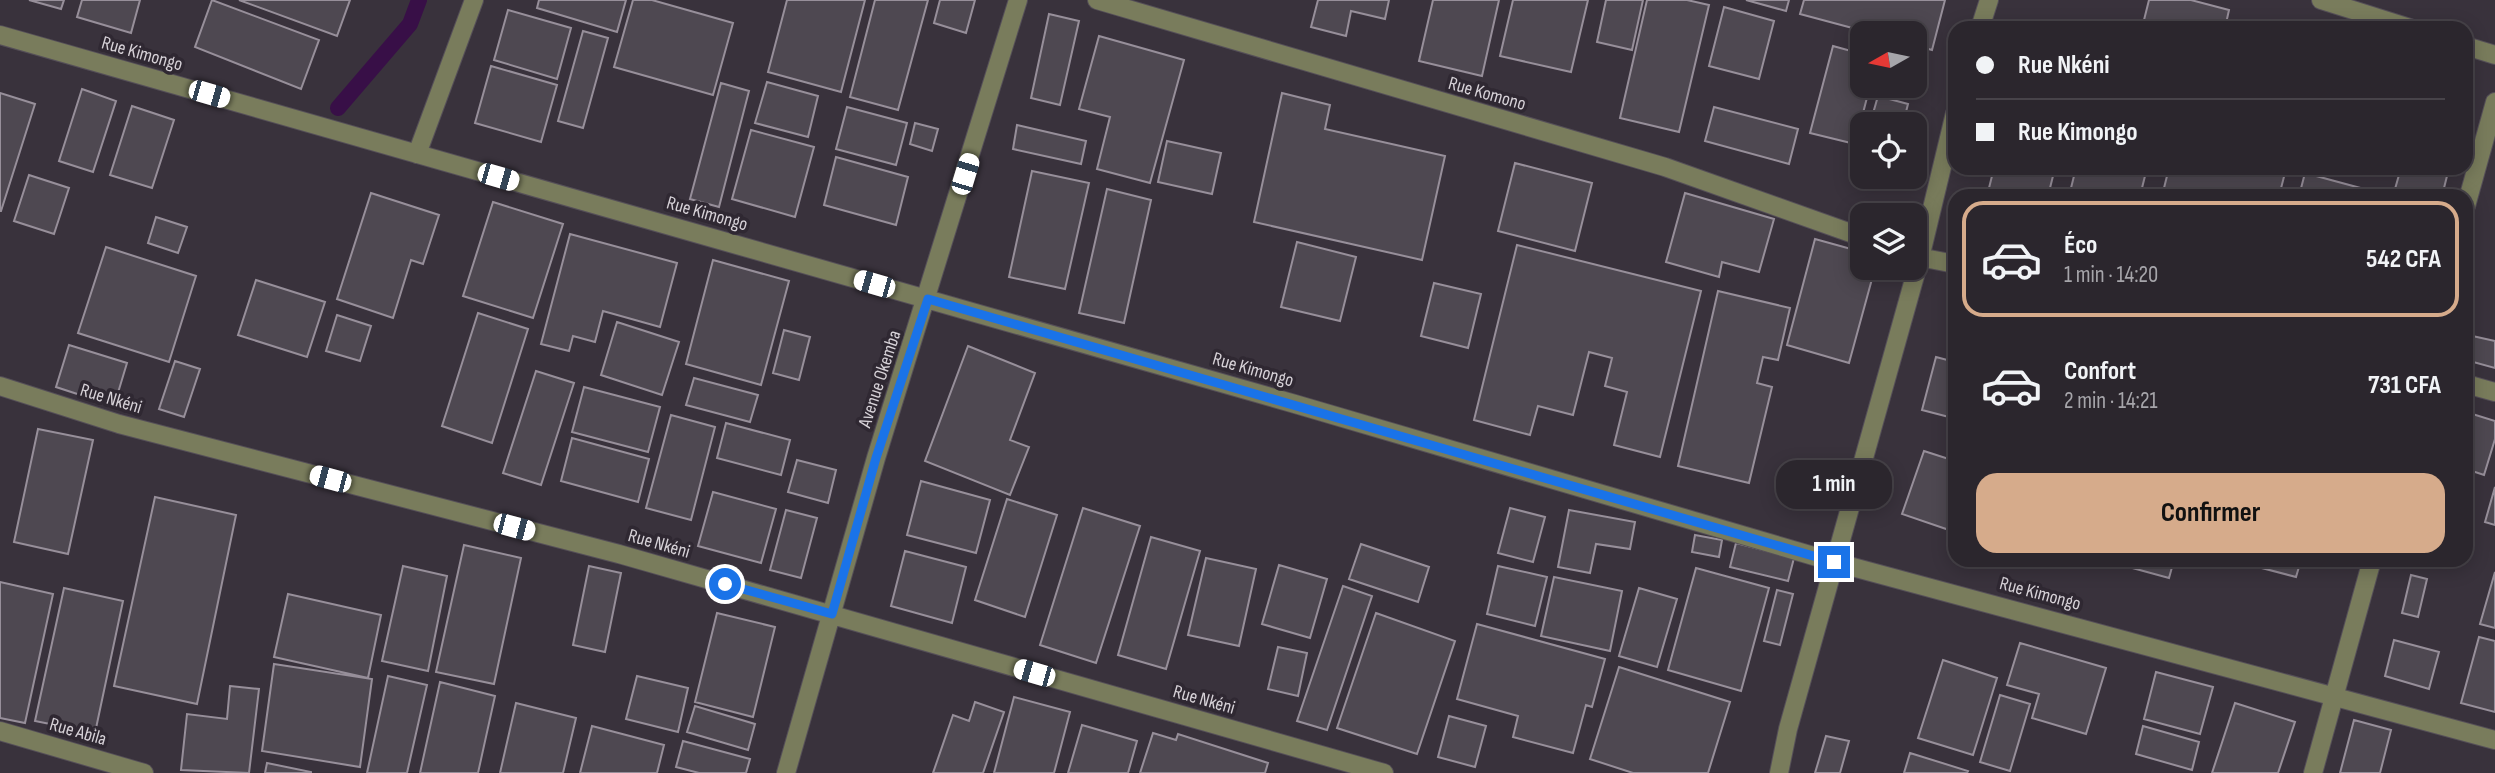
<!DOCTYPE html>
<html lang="fr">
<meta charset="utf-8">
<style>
body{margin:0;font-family:"Sofia Sans Condensed",sans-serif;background:#332e35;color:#f1f3f6;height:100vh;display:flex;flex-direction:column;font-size:26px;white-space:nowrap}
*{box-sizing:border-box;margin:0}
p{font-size:23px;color:#a6a5aa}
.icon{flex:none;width:38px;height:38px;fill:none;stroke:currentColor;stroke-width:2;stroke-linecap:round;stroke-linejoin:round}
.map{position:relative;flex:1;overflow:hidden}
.side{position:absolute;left:1948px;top:189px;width:525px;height:378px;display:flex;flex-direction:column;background:#2b262d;border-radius:21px;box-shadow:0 4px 18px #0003,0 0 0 2px #474349}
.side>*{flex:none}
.top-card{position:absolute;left:1948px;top:21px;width:525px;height:154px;border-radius:21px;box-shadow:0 4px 18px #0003,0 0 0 2px #474349;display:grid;align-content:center;height:154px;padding:0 28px;background:#2b262d}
.needle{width:46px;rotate:261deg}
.fabs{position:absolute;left:1850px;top:21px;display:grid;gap:14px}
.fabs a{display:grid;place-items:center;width:77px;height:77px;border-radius:14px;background:#2b262d;box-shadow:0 4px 18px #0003,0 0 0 2px #474349;font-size:35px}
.end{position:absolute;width:32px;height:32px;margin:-16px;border:9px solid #1a73e8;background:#fff;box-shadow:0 0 0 4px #fff}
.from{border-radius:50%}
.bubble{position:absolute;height:49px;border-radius:21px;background:#2b262d;box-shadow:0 4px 18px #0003,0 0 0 2px #474349;font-size:23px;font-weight:700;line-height:49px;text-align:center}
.car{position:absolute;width:21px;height:42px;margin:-21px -10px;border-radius:9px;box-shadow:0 0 5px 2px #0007;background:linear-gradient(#fff 24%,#345 0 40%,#fff 0 76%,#345 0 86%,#fff 0)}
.top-card b{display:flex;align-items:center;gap:24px;height:66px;font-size:26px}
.top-card b+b{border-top:2px solid #474349}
.top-card i{width:18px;height:18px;background:#f1f3f6}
ul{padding:12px 0 0;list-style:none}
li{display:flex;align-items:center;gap:21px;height:116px;margin:0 14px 10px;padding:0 14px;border:4px solid transparent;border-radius:21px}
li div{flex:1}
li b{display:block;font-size:26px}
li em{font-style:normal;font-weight:700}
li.current{border-color:#d6ab8b}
li>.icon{width:63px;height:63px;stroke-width:1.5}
.cta{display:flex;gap:14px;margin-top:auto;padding:14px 28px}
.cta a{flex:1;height:80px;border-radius:21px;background:#d6ab8b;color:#111;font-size:28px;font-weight:700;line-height:80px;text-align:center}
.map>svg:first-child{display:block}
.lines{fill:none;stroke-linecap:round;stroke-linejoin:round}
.stream{stroke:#380f47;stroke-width:16}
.building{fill:#4e4851;stroke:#978f9a;stroke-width:2}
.minor-casing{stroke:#554f58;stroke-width:20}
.minor{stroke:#797c5c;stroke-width:18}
.route{stroke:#1a73e8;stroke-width:9}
.labels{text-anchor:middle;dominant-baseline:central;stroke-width:7;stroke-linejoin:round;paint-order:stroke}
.street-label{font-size:19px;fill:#d7d2d8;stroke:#2f2832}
</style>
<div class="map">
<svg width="2495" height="773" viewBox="0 0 2495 773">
<rect width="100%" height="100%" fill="#39323c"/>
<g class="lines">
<path class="stream" d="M338 108 410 24 419 0"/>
</g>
<path class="building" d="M29 0H64L61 9Z
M82 0H140L131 33 77 17Z
M212 0 319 40 301 89 195 47Z
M239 0H350L337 36Z
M539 0H626L617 32 537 8Z
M633 0H652L733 23 713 95 614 67Z
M787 0H865L841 92 768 72Z
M875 0H928L898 110 850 97Z
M940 0H975L966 33 934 23Z
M1318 0H1389L1385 19 1351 11 1346 36 1311 27Z
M1433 0H1499L1482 76 1419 61Z
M1513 0H1588L1571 72 1500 56Z
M1606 0H1643L1632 50 1597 42Z
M1647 0H1687L1709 5 1679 132 1620 118Z
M1746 0H1789L1786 11Z
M1804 0H1945L1932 50 1914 45V33H1871L1800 14Z
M2149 0H2191L2229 10 2225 28H2142Z
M1724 7 1774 21 1759 79 1709 66Z
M508 10 571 28 557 79 494 60Z
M1049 14 1079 21 1060 105 1031 98Z
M583 31 608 38 583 128 558 121Z
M1099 36 1184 60 1150 183 1097 169 1110 117 1079 109Z
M1833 46 1862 54V86H1870L1855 144 1810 133Z
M491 66 557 85 541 142 475 123Z
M767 82 818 96 808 137 755 123Z
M721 83 749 91 719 207 690 199Z
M82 89 116 101 93 172 59 161Z
M0 93 35 104 1 211H0Z
M1282 93 1330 105 1325 129 1445 156 1422 260 1254 222Z
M1878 96 1908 104 1903 124H1870Z
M132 106 174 120 152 188 110 175Z
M847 107 907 123 896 165 836 149Z
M1714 107 1798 129 1789 164 1705 141Z
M915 123 938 129 932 151 910 144Z
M1017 125 1086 141 1081 164 1013 149Z
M751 130 814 147 795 217 732 199Z
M1167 141 1221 153 1212 194 1158 182Z
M836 157 908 177 896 225 824 205Z
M1515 163 1592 183 1575 251 1498 231Z
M1994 168H2055L2048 196H1987Z
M2076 168H2147L2140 196H2069Z
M2169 168H2282L2286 169 2279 196H2162Z
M2401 168H2449L2442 196H2393Z
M1032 171 1089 183 1065 289 1009 277Z
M2305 173 2379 193 2378 196H2299Z
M29 175 69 188 54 234 14 221Z
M1107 189 1151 200 1124 323 1079 313Z
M371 193 439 215 423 264 411 260 393 318 337 299Z
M1685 193 1774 219 1759 272 1722 262 1719 277 1666 262Z
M493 202 563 224 533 318 463 296Z
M156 217 187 227 178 253 148 243Z
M570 234 677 263 660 327 603 311 595 342 573 336 569 351 541 344Z
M1815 239 1862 252V268H1875L1849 363 1787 345Z
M1297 242 1356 257 1340 321 1281 307Z
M1517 245 1701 291 1660 457 1614 445 1627 392 1605 386 1612 358 1589 352 1573 415 1538 406 1530 435 1474 420Z
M106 247 196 276 169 362 78 333Z
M713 260 789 281 761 385 686 364Z
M256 280 325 302 307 357 238 335Z
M1434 283 1481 294 1468 348 1421 336Z
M1718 291 1790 308 1778 360 1763 357 1757 383 1772 387 1749 483 1678 466Z
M478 313 528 329 492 443 442 426Z
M337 315 371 326 360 361 326 351Z
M617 322 679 342 662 395 601 375Z
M784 330 810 337 799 380 773 373Z
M2468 335 2495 341V368L2466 360Z
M69 345 127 363 114 406 56 387Z
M968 346 1035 373 1010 440 1029 447 1010 495 925 461Z
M1936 357 1955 362V394L1949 417 1922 410Z
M175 361 200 369 184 417 159 409Z
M536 371 574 383 541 485 503 473Z
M694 378 758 395 750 422 686 405Z
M584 387 660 407 648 452 572 432Z
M2466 412 2495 421V439L2484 475 2466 469Z
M671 415 715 427 691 520 646 508Z
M726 423 790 440 781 475 717 458Z
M38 429 93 440 68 554 14 542Z
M572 438 649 459 638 502 561 481Z
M1924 451 1955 461V532L1902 514Z
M797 460 836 470 828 503 788 492Z
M921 481 990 500 976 553 907 535Z
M2495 487V525L2485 522Z
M713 492 776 509 761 563 698 546Z
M155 497 236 515 197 704 114 686Z
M1007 499 1057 515 1025 617 975 600Z
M1083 508 1140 526 1096 663 1040 645Z
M1510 508 1545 517 1533 562 1498 553Z
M786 510 817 518 801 578 770 570Z
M1569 510 1635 522 1630 549 1596 544 1590 573 1558 567Z
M1695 535 1722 540 1719 557 1692 552Z
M1151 537 1200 551 1166 669 1118 655Z
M1736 543 1794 558 1788 581 1730 567Z
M1361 544 1429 567 1418 602 1349 579Z
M464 545 521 558 494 684 436 672Z
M905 551 966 567 952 623 891 606Z
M1206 558 1256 569 1239 646 1188 635Z
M2103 560H2174L2169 578Z
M2231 560H2301L2296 577Z
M1279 565 1327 579 1310 638 1262 624Z
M403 566 447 576 428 671 382 661Z
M589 566 621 573 605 652 573 645Z
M1498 566 1547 577 1535 626 1487 614Z
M1696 568 1769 588 1741 691 1668 670Z
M2495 572V628L2480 624Z
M2411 575 2427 579 2418 617 2402 613Z
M1554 577 1622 591 1610 651 1541 636Z
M0 582 53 594 25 723 0 718Z
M1343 586 1372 596 1327 730 1297 721Z
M64 588 123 601 95 733 35 721Z
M1639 588 1677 599 1657 667 1619 656Z
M1777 590 1793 594 1780 645 1764 641Z
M288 594 381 615 368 678 274 657Z
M717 613 775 627 753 717 695 702Z
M1376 613 1455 641 1417 754 1337 728Z
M1477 624 1605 659 1592 707 1586 705 1573 753 1513 737 1518 716 1457 699Z
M2479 637 2495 641V712L2461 703Z
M2394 640 2439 652 2429 689 2385 676Z
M2020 643 2106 668 2086 734 2032 718 2039 694 2007 685Z
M1278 647 1307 653 1298 696 1268 689Z
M1943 660 1997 678 1973 755 1918 738Z
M274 664 372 679 360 767 262 751Z
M1619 667 1730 702 1708 773H1633L1590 759Z
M2156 672 2213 687 2200 734 2144 719Z
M388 676 427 685 407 773H367Z
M637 676 688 688 678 732 626 719Z
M440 682 495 696 478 773H420Z
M230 686 259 689 249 773 181 770 187 714 227 719Z
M2000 695 2030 704 2010 771 1980 762Z
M1014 697 1070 712 1054 773H994Z
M975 702 1004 712 983 773H933L953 715 969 721Z
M516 703 576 718 563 773H500Z
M2235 703 2295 722 2278 773H2212Z
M695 706 755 724 748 750 687 732Z
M1449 716 1486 726 1475 767 1438 757Z
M2354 720 2391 730 2380 773H2340Z
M1082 725 1137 741 1128 773H1068Z
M592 726 664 745 657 773H580Z
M2143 726 2199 742 2192 770 2136 754Z
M1153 733 1176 740 1178 734 1268 763 1265 773H1140Z
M1826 736 1849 741 1840 773H1815Z
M683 741 750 759 746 773H699L676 767Z
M1910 753 1968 771 1967 773H1904Z
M267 763 311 772V773H265Z"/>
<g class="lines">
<g class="minor-casing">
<path id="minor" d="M1097 0 1665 167 1862 237
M2321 0 2410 28
M1980 28 1989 0
M0 35 1295 404 1834 562 2495 740
M2466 46 2495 55
M417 154 474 0
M2466 206 2495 102
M1914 256 1955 264
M2466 384 2495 392
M0 386 119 424 619 554 1384 773
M0 731 144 773
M786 773 876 458 1018 0
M1779 773 1788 729 1920 258 1955 113
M2313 773 2372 560"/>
</g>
<use href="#minor" class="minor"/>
</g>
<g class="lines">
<path class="route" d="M725 584 832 614 876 458 928 299 1834 562"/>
</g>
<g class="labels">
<g class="street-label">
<text transform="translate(142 54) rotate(16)">Rue Kimongo</text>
<text transform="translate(1487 94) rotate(16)">Rue Komono</text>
<text transform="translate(707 214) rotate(16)">Rue Kimongo</text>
<text transform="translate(1253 370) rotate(16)">Rue Kimongo</text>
<text transform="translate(880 379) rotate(-72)">Avenue Okemba</text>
<text transform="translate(111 399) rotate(17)">Rue Nkéni</text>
<text transform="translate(659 544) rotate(16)">Rue Nkéni</text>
<text transform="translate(2040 594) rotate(15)">Rue Kimongo</text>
<text transform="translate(1204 700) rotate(16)">Rue Nkéni</text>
<text transform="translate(78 732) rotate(16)">Rue Abila</text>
</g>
</g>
</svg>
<div class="fabs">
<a><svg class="needle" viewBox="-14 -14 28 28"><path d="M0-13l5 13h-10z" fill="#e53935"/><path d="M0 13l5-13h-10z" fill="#a6a5aa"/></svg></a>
<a><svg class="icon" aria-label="locate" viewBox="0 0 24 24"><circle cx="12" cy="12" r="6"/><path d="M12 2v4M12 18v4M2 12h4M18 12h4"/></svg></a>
<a><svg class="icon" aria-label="layers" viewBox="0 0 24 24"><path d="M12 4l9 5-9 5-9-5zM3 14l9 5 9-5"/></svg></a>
</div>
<i class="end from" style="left:725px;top:584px"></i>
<i class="end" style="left:1834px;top:562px"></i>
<div class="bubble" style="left:1776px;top:460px;width:116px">1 min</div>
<i class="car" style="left:209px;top:94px;rotate:106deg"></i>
<i class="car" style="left:965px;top:174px;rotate:17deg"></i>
<i class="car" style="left:498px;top:177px;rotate:106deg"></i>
<i class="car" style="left:874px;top:284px;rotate:286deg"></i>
<i class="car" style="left:330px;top:479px;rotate:285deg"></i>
<i class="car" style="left:514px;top:527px;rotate:105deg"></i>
<i class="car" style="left:1034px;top:673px;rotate:286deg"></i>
<div class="top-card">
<b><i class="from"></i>Rue Nkéni</b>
<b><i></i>Rue Kimongo</b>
</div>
<section class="side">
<ul>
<li class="current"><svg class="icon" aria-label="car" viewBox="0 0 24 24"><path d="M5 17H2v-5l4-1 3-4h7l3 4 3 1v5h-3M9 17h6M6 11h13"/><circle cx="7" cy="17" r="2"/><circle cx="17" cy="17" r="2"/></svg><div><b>Éco</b><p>1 min · 14:20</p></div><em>542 CFA</em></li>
<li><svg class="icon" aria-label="car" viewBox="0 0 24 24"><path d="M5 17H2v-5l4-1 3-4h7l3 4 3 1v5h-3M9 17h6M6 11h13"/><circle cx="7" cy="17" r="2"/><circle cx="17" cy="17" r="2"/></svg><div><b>Confort</b><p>2 min · 14:21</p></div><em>731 CFA</em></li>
</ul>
<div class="cta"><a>Confirmer</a></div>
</section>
</div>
